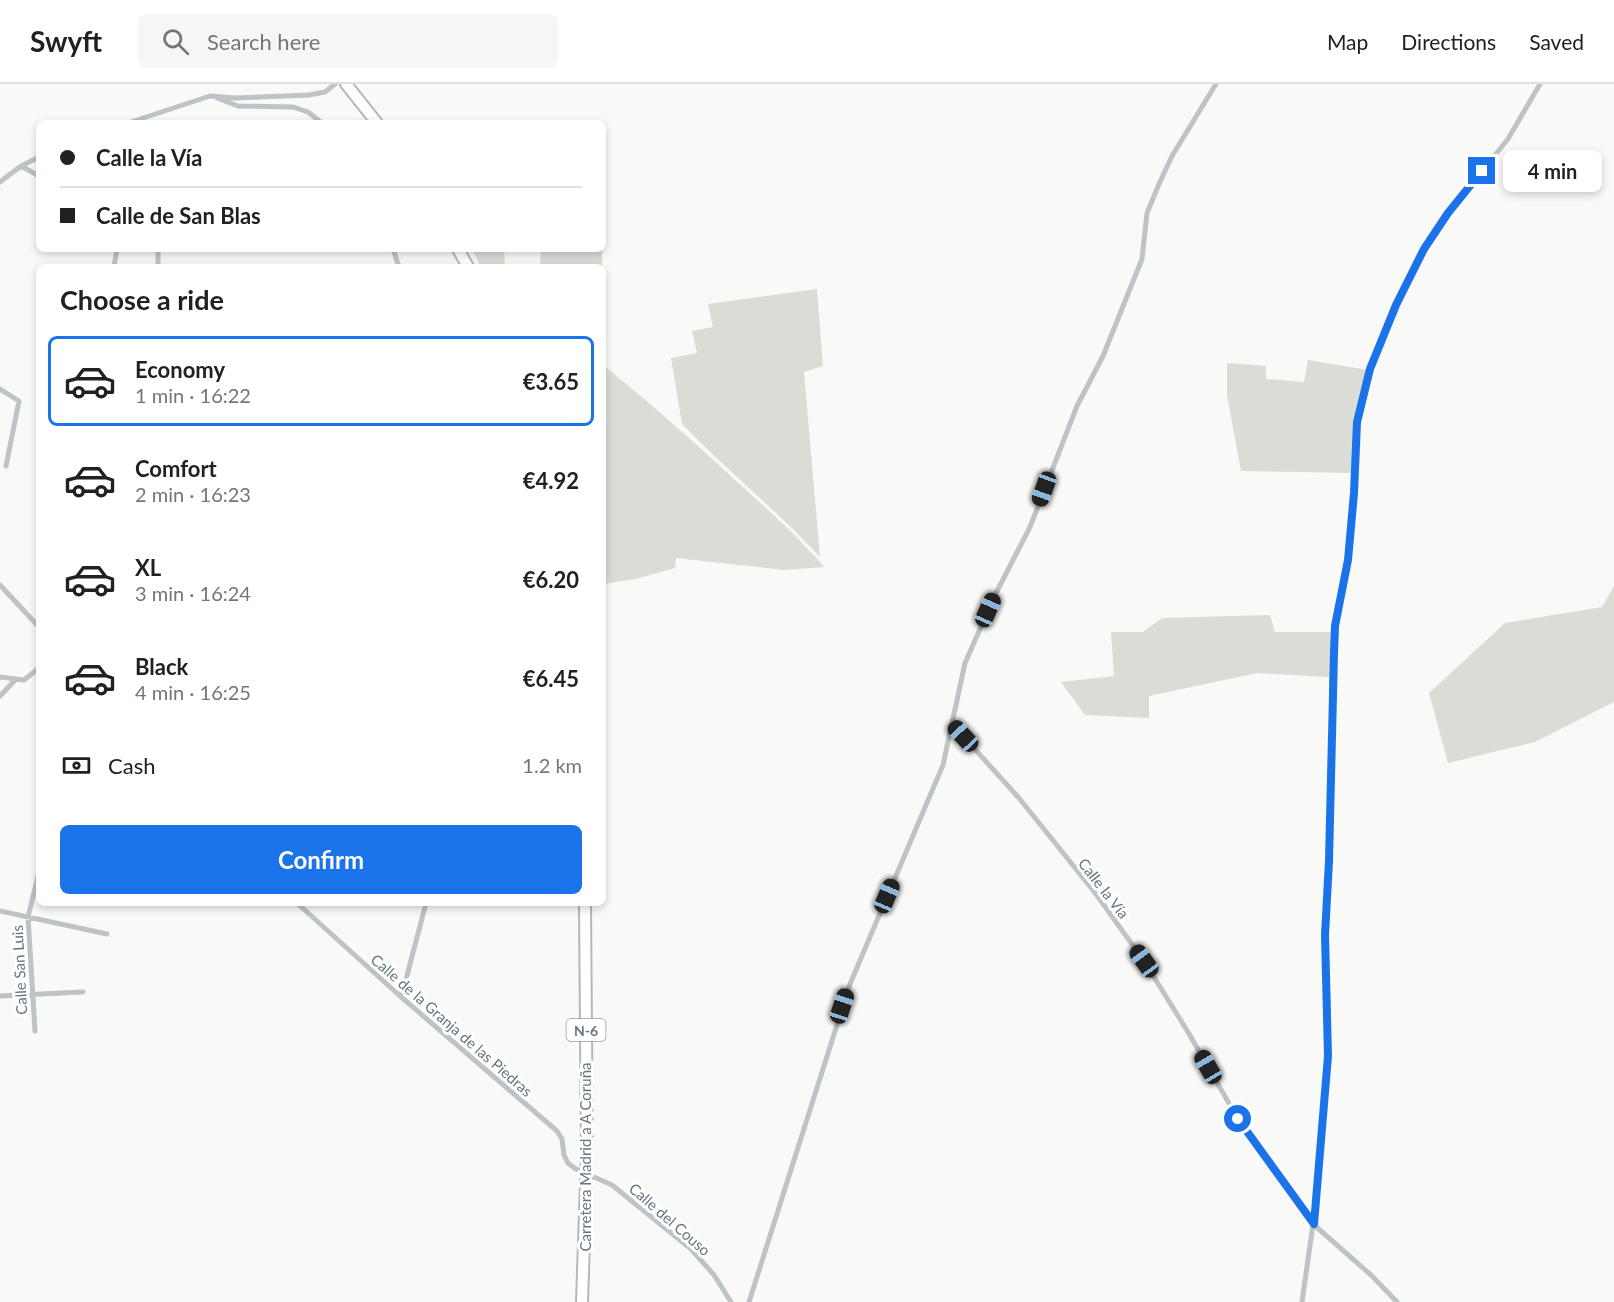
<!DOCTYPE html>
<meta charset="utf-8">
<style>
body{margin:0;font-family:Lato,sans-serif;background:#f6f6f6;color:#202124;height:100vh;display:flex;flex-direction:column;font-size:22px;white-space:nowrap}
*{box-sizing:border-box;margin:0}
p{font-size:20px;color:#757577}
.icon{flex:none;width:33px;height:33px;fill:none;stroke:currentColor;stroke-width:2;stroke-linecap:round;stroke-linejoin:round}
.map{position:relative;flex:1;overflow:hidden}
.side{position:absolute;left:36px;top:180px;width:570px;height:642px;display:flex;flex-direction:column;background:#fff;border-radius:9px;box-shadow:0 3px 9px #0003}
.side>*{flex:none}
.guide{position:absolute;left:36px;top:36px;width:570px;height:132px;border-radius:9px;box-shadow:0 3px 9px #0003;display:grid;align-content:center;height:132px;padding:0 24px;background:#fff}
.end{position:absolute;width:27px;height:27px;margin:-14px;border:8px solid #1a73e8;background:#fff;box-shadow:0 0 0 3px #fff}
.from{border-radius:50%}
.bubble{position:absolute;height:42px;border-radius:9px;background:#fff;box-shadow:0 3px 9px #0003;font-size:20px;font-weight:700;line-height:42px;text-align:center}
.car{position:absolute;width:18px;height:36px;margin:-18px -9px;border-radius:8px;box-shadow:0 0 4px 2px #0007;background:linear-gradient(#222 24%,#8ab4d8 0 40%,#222 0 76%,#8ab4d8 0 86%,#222 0)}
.guide b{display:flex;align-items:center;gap:21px;height:57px;font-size:22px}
.guide b+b{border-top:2px solid #e0e0e0}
.guide i{width:15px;height:15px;background:#202124}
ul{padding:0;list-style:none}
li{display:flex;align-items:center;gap:18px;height:90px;margin:0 12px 9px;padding:0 12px;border:3px solid transparent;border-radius:9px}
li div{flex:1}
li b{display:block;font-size:22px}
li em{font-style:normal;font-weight:700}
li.selected{border-color:#1a73e8}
li>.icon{width:54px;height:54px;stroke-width:1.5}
h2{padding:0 24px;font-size:27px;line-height:72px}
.pay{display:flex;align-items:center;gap:15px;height:66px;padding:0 24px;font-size:22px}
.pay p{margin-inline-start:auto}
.button{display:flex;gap:12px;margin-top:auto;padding:12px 24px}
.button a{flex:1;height:69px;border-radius:9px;background:#1a73e8;color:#fff;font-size:24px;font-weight:700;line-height:69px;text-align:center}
header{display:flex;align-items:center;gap:36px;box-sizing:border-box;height:84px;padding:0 30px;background:#fff;border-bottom:2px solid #e0e0e0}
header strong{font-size:28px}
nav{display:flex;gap:33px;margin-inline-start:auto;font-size:21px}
.search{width:420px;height:54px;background:#f6f6f6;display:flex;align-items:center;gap:15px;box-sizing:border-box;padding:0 21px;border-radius:9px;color:#757577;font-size:22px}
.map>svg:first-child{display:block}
.green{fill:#d9ddd6}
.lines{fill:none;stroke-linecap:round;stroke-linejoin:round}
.highway-casing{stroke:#b4b8bb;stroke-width:14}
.street{stroke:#bec3c6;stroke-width:5}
.highway{stroke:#fff;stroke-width:10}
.highway-bridge-casing{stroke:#b4b8bb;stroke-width:14;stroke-linecap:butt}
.highway-bridge{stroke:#fff;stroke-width:10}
.route{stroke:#1a73e8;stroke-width:8}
.labels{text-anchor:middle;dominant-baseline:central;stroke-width:6;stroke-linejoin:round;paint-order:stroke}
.shield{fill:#fff;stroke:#949ea5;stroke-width:1.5}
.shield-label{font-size:14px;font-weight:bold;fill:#66757f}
.street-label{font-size:15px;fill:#66757f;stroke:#fff}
</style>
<header>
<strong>Swyft</strong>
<div class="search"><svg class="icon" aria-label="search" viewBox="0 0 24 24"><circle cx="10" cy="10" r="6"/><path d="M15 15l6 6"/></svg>Search here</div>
<nav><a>Map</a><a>Directions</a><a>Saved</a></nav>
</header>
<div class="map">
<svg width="1614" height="1218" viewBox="0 0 1614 1218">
<rect width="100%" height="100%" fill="#f9f9f7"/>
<path class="green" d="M472 165H504L505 183H481Z
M541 165H602V183H540Z
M817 205 823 282 804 288 820 473 794 446 708 366 682 340 671 274 697 269 692 247 713 243 708 220Z
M1308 276 1368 286 1355 336 1352 389 1241 387 1227 311V279L1266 282V295L1304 298Z
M603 281C649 318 692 356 735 396 766 424 797 451 824 483L784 486 676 474 675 484 636 495 603 500Z
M1614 502V618L1535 658 1448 679 1429 609 1505 539 1602 523Z
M1270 531 1275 548H1332L1330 593 1257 589 1149 612V634L1085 631 1061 598 1114 592 1111 548H1143L1162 534Z"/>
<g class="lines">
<g class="highway-casing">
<path id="highway" d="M346 0 377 39
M458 165 468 183
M585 819 587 1072
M582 1218 586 1098"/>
</g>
<path class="street" d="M217 14 238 22 293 23 308 28 322 39
M128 39 210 12 235 14 309 11 325 8 335 0
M21 82 39 92
M0 98 21 82 39 73
M393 165 399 183
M114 183 117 165
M158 183V165
M0 305 19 317 6 382
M0 501 39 543
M0 593 24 596 39 584
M0 612 16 595
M953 641 1019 714 1096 810 1144 877 1188 948 1238 1035 1313 1140 1371 1191 1397 1218
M297 819 400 912 557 1047 562 1055 564 1071 568 1079 576 1085 612 1101 691 1165 714 1191 731 1218
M0 827 107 850
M0 912 83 908
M400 912 404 903 426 819
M35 947 28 833 39 788
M749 1218 850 900 943 681 965 579 996 509 1030 443 1077 322 1103 272 1142 175 1147 129 1159 100 1172 72 1216 0
M1302 1218 1313 1140 1328 972 1325 851 1331 732 1332 593 1335 542 1348 476 1354 409 1357 338 1370 285 1396 221 1424 165 1448 129 1508 55 1540 0"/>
<use href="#highway" class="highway"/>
<g class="highway-bridge-casing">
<path id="highway-bridge" d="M586 1098 587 1072"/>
</g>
<use href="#highway-bridge" class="highway-bridge"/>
</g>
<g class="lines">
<path class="route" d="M1238 1035 1314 1140 1328 972 1325 851 1329 777 1334 569 1335 542 1348 476 1354 409 1357 338 1370 285 1396 221 1424 165 1448 129 1482 87"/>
</g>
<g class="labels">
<rect class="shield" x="566.5" y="935" width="39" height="22" rx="4.5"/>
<g class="shield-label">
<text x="586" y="946">N-6</text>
</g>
<g class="street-label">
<text transform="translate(1104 804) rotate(52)">Calle la Vía</text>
<text transform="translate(19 886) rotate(-93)">Calle San Luis</text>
<text transform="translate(452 941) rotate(41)">Calle de la Granja de las Piedras</text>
<text transform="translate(585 1073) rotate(-90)">Carretera Madrid a A Coruña</text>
<text transform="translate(670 1135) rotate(41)">Calle del Couso</text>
</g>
</g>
</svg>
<i class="end from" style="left:1238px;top:1035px"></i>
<i class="end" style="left:1482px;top:87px"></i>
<div class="bubble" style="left:1503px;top:66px;width:99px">4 min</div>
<i class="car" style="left:1044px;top:405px;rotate:200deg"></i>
<i class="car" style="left:988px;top:526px;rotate:24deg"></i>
<i class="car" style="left:963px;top:652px;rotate:317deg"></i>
<i class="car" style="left:887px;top:812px;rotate:23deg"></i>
<i class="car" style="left:1144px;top:877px;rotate:324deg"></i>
<i class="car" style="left:842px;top:922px;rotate:18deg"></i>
<i class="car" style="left:1208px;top:983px;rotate:330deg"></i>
<div class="guide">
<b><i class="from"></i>Calle la Vía</b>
<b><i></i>Calle de San Blas</b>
</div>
<section class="side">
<h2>Choose a ride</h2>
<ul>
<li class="selected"><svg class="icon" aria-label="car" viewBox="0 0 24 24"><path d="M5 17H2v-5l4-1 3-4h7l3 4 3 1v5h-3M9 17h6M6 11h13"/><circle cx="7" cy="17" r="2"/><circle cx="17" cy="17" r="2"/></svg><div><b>Economy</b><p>1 min · 16:22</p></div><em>€3.65</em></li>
<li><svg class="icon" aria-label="car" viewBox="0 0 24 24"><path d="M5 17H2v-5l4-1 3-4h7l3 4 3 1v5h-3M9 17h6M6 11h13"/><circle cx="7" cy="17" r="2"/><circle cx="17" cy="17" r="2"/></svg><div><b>Comfort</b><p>2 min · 16:23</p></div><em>€4.92</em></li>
<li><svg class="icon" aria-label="car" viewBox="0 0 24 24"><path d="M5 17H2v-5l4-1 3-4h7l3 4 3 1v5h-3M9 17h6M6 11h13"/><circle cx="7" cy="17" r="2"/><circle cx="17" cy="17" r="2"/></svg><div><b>XL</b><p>3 min · 16:24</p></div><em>€6.20</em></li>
<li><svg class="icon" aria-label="car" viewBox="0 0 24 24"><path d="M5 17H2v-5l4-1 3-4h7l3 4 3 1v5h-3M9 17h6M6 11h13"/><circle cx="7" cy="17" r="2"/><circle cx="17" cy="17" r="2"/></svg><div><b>Black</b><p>4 min · 16:25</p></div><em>€6.45</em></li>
</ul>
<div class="pay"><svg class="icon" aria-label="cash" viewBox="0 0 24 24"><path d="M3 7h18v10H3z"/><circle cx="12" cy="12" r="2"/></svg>Cash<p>1.2 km</p></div>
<div class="button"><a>Confirm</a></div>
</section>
</div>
